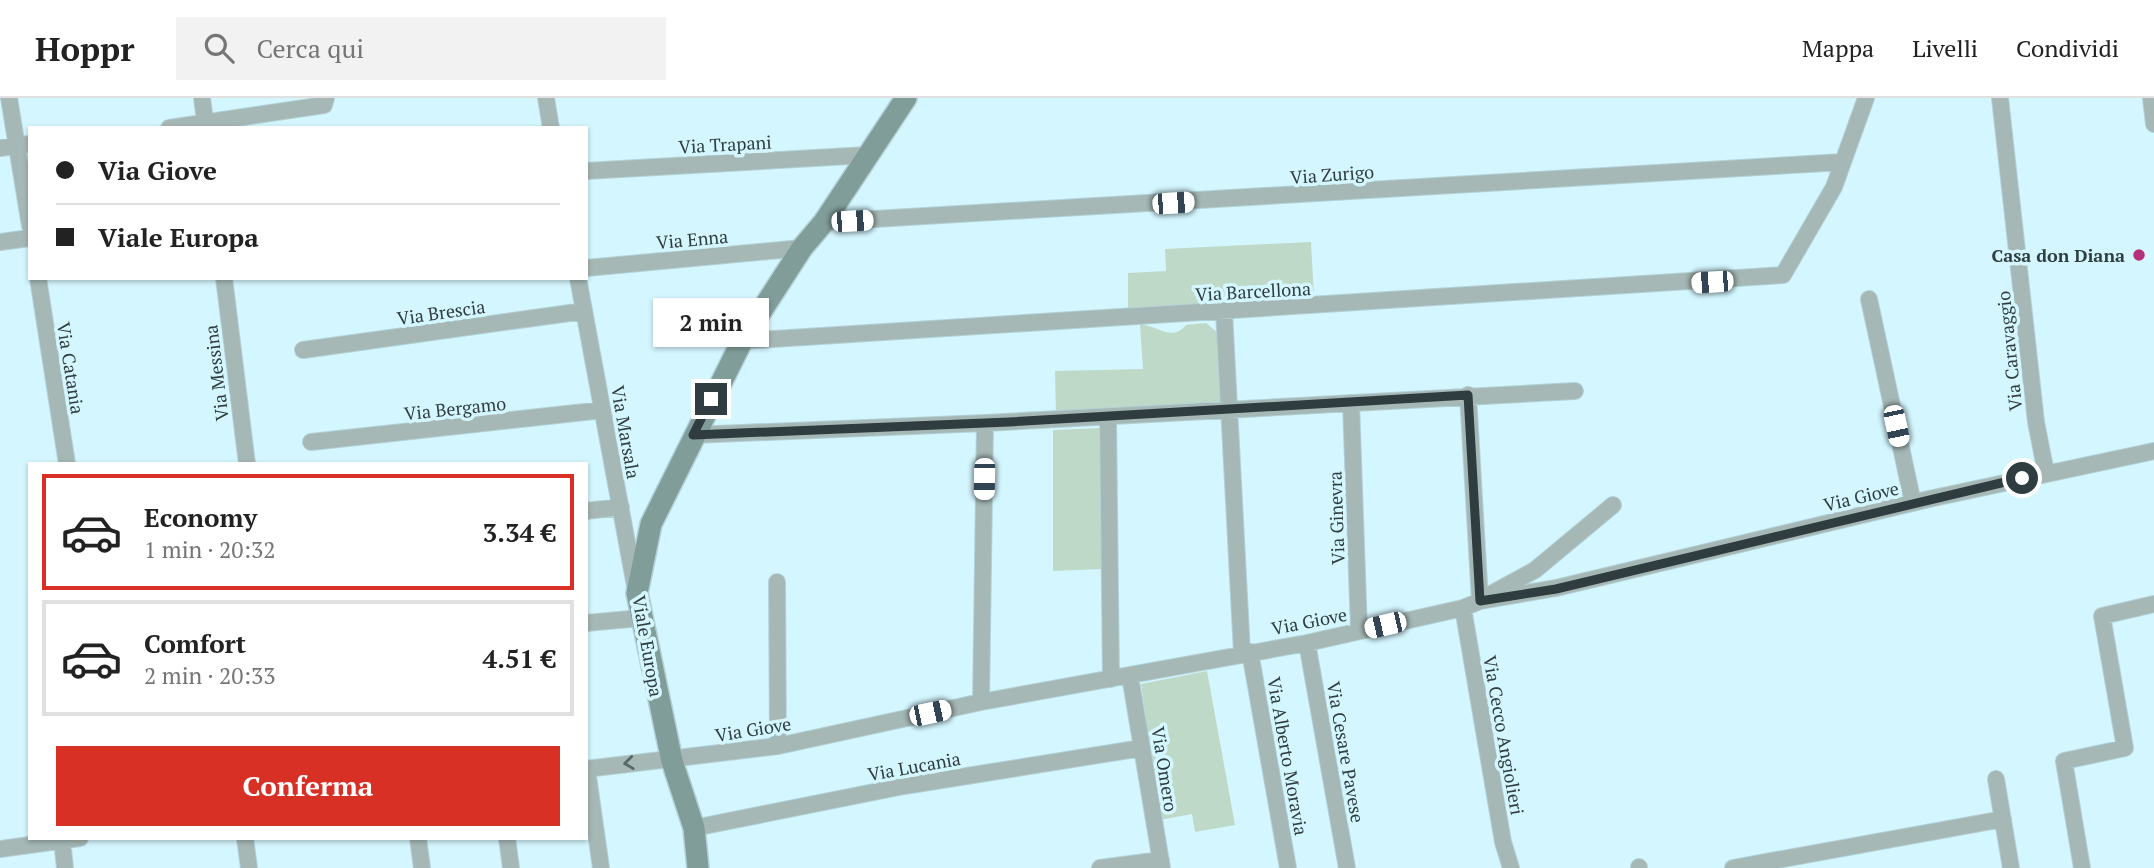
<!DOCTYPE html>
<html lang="it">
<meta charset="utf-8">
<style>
body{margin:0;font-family:"PT Serif",serif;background:#f2f2f2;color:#222;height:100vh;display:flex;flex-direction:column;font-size:26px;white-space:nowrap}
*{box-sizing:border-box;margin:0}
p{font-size:23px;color:#767676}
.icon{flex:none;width:38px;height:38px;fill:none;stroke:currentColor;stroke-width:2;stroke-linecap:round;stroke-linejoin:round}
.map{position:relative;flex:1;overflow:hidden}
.panel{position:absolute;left:28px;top:364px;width:560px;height:378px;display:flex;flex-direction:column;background:#fff;border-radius:0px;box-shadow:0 2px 5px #0004}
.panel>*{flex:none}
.top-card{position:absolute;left:28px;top:28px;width:560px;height:154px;border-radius:0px;box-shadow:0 2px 5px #0004;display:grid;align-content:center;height:154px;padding:0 28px;background:#fff}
.end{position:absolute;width:32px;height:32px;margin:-16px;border:9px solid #2f3d40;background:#fff;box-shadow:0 0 0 4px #fff}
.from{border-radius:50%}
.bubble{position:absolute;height:49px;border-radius:0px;background:#fff;box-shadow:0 2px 5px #0004;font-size:23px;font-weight:800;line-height:49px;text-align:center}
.car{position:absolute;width:21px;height:42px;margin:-21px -10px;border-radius:9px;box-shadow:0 0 5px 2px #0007;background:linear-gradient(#fff 24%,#345 0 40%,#fff 0 76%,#345 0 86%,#fff 0)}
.top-card b{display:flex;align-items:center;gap:24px;height:66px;font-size:26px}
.top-card b+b{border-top:2px solid #e0e0e0}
.top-card i{width:18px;height:18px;background:#222}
ul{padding:12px 0 0;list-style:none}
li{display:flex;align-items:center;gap:21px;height:116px;margin:0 14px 10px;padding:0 14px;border:4px solid #e0e0e0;border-radius:0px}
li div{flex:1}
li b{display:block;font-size:26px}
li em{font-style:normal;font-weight:800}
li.selected{border-color:#d93025}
li>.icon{width:63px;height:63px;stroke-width:1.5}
.button{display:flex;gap:14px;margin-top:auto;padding:14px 28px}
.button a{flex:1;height:80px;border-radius:0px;background:#d93025;color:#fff;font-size:28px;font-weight:800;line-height:80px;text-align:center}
header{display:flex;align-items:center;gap:42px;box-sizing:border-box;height:98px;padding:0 35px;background:#fff;border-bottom:2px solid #e0e0e0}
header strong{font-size:33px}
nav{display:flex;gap:38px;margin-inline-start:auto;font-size:24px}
.search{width:490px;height:63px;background:#f2f2f2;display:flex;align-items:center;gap:18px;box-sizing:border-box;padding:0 24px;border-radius:0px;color:#767676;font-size:26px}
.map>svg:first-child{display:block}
.green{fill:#bfd9c9}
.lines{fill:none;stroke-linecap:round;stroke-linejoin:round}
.street-casing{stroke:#b3d1d8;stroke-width:18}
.secondary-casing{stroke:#b3d1d8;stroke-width:24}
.street{stroke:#a5b8b5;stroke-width:16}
.secondary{stroke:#819d99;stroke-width:21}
.oneway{stroke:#586869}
.route{stroke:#2f3d40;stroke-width:9}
.poi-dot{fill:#b43078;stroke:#d4f6fe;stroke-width:2.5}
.labels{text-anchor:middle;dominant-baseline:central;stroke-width:7;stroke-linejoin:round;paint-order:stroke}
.street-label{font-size:18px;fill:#2f3d40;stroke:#d4f6fe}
.poi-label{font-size:18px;font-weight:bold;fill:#2f3d40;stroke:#d4f6fe;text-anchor:end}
</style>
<header>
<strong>Hoppr</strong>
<div class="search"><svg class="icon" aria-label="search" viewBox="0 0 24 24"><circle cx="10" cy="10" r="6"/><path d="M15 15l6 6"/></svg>Cerca qui</div>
<nav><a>Mappa</a><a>Livelli</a><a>Condividi</a></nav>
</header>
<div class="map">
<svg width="2154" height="770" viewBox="0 0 2154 770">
<rect width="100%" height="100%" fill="#d4f6fe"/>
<path class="green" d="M1311 144 1314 199 1128 212V175L1166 173 1165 151Z
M1206 225 1218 235 1222 305 1056 316 1055 273 1143 271 1140 226C1157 228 1173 244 1186 227Z
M1101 330 1103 471 1053 473V332Z
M1207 573 1235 727 1195 734 1192 716 1160 722 1141 586Z"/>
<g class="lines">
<g class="street-casing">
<path id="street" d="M9 0 30 128
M202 0 206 30
M546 0 551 30
M2000 0 2036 324 2046 375
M2151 0 2154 26
M169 30 324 7 326 0
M0 50 30 46
M586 73 867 57
M824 124 1843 64
M0 144 30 140
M586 170 802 150
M38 180 67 366
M224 180 247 366
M578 180 635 488
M1869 201 1913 405
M1224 214 1242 555
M742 243 1783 177 1834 89 1866 0
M303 252 584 213
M1468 297 1480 503
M1351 305 1359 533
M1108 319 1111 581
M693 337 985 325 1575 293
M311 344 603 312
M586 413 621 409
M777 484 778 648
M1491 496 1535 472 1613 407
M1463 510 1503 744 1511 770
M586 525 641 520
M1307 545 1347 770
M1250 554 1288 770
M1130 578 1162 770
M981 604 985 325
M586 671 778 648 981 604 1307 545 1463 510 1480 503 1556 490 1929 401 2154 353
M587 671 601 770
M1996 681 2011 770
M694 730 904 688 1142 650
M245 740 249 770
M418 740 422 770
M507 740 511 770
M62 742 65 770
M0 751 80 740
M1639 769V770
M1100 770 1161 762
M1733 770 2003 721
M2082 770 2064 663 2125 650 2102 518 2154 506"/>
</g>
<g class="secondary-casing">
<path id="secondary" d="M698 770 694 730 672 663 637 495 651 426 742 243 802 150 824 124 906 0"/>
</g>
<use href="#street" class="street"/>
<use href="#secondary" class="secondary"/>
</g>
<defs><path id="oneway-chevron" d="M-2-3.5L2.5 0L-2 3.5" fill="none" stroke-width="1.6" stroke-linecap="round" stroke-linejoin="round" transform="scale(1.75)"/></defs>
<use class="oneway" href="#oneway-chevron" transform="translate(629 665) rotate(173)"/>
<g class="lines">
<path class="route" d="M711 301 693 337 1009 324 1468 297 1480 503 1556 491 2022 380"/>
</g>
<circle class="poi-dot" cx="2139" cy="157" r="7"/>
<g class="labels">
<g class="street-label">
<text transform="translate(725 46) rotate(-3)">Via Trapani</text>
<text transform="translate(1332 76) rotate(-4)">Via Zurigo</text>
<text transform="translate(692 141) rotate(-5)">Via Enna</text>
<text transform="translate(1253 193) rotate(-3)">Via Barcellona</text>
<text transform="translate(441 214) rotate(-8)">Via Brescia</text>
<text transform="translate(2009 253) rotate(-96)">Via Caravaggio</text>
<text transform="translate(71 270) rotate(81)">Via Catania</text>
<text transform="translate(216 275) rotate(-97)">Via Messina</text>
<text transform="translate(455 310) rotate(-6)">Via Bergamo</text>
<text transform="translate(626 334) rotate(80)">Via Marsala</text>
<text transform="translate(1861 398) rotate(-13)">Via Giove</text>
<text transform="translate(1336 420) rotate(-92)">Via Ginevra</text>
<text transform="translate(1309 523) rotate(-11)">Via Giove</text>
<text transform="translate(648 548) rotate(80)">Viale Europa</text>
<text transform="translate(753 631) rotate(-9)">Via Giove</text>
<text transform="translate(1504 637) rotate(80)">Via Cecco Angiolieri</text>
<text transform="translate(1346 654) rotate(80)">Via Cesare Pavese</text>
<text transform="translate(1288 658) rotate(80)">Via Alberto Moravia</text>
<text transform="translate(914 668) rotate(-10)">Via Lucania</text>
<text transform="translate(1165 671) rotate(81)">Via Omero</text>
</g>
<g class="poi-label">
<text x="2125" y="157">Casa don Diana</text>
</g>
</g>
</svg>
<i class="end from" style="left:2022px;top:380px"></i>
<i class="end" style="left:711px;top:301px"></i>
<div class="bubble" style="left:653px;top:200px;width:116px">2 min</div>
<i class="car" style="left:1173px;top:105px;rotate:86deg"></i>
<i class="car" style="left:852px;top:123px;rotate:87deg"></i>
<i class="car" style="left:1712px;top:184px;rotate:266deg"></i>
<i class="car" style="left:1896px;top:328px;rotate:168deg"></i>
<i class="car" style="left:984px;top:381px;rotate:181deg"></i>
<i class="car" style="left:1385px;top:527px;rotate:257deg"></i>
<i class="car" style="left:930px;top:615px;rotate:78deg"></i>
<div class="top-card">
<b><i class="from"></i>Via Giove</b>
<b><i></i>Viale Europa</b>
</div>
<section class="panel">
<ul>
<li class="selected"><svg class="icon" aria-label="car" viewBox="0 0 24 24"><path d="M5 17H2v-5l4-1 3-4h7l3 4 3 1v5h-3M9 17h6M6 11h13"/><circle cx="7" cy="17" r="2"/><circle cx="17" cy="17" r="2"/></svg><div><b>Economy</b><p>1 min · 20:32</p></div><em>3.34 €</em></li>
<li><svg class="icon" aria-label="car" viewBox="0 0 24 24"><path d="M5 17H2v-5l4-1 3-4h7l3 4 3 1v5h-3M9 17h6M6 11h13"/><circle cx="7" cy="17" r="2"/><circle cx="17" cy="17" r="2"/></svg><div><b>Comfort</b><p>2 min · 20:33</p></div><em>4.51 €</em></li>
</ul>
<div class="button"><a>Conferma</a></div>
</section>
</div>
